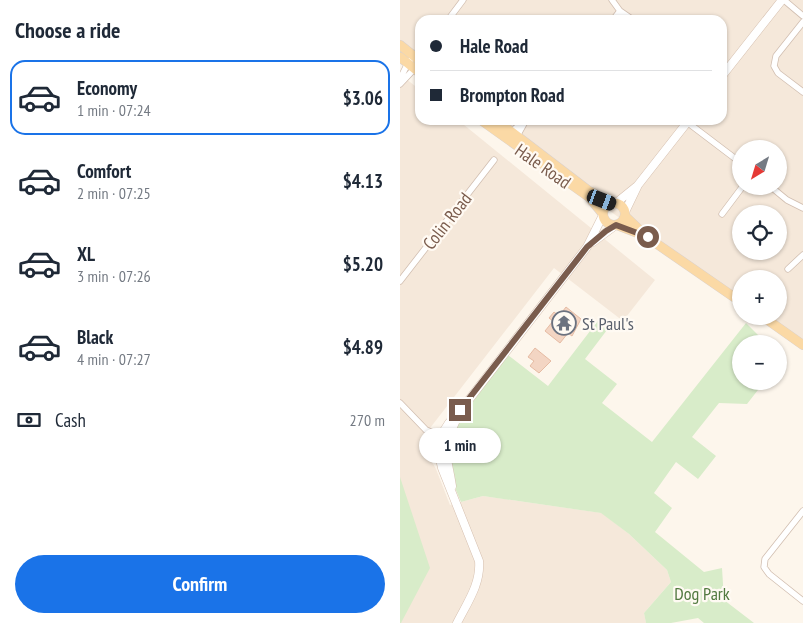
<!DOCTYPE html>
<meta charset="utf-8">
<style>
body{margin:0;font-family:"PT Sans Narrow",sans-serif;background:#f6f6f7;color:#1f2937;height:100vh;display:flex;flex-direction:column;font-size:19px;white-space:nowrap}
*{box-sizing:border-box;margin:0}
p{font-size:16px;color:#747a83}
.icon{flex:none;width:28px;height:28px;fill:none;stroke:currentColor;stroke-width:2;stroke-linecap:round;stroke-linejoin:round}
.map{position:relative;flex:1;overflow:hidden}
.panel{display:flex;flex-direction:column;background:#fff;width:400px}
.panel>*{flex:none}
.top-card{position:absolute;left:15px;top:15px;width:312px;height:110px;border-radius:15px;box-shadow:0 1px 4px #0004;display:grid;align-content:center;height:110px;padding:0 15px;background:#fff}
.needle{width:32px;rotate:218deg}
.buttons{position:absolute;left:332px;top:140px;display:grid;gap:10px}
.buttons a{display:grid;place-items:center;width:55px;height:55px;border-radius:50%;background:#fff;box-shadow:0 1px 4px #0004;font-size:25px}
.end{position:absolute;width:22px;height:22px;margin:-11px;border:6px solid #7a5c4d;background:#fff;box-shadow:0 0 0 2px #fff}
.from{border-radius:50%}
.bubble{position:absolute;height:35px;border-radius:18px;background:#fff;box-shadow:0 1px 4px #0004;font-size:16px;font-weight:700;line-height:35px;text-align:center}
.car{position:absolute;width:15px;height:30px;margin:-15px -8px;border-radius:6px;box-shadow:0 0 4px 1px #0007;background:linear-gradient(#222 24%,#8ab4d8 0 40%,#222 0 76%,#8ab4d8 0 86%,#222 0)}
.top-card b{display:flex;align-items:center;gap:18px;height:48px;font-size:19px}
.top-card b+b{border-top:1px solid #e0e1e3}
.top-card i{width:12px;height:12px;background:#1f2937}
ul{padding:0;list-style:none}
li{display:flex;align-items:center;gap:15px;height:75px;margin:0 10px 8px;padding:0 5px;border:2px solid transparent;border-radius:15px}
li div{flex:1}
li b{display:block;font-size:19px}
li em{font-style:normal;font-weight:700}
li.current{border-color:#1a73e8}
li>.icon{width:45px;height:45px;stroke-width:1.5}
h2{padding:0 15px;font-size:22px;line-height:60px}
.pay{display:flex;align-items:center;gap:12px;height:55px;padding:0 15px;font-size:19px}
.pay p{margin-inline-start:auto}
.button{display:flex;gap:10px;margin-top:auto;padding:10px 15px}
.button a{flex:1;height:58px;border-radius:30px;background:#1a73e8;color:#fff;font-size:20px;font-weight:700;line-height:58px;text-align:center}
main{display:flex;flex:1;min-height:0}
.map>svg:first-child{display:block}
.residential{fill:#f5e8da;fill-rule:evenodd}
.green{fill:#d8ecc9}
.building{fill:#f3d5c3;stroke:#e6bba3}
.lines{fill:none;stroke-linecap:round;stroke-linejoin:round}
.street-casing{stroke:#d1beb0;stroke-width:7}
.secondary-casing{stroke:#d6c0b0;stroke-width:9}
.primary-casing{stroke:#dad1cd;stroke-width:10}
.street{stroke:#fff;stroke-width:5.5}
.secondary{stroke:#fff;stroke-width:8}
.primary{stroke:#fbd9a5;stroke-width:9}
.route{stroke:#7a5c4d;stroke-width:6}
.labels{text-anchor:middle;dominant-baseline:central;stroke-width:4.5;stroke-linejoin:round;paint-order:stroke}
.street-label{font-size:18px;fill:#7a5c4d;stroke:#fffaf3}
.worship-label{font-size:18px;fill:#5b616d;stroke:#fffaf3;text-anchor:start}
.park-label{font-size:18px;fill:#537a41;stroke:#fffaf3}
</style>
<main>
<section class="panel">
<h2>Choose a ride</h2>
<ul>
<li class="current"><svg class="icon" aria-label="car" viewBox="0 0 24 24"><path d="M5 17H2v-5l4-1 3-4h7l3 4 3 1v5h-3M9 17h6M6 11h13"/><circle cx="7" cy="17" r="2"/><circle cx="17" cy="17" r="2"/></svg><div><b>Economy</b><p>1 min · 07:24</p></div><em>$3.06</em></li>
<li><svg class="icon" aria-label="car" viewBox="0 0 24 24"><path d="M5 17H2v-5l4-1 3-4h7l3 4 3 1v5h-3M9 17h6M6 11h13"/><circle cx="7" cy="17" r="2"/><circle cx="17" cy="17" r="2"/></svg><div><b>Comfort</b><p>2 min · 07:25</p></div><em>$4.13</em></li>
<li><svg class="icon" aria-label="car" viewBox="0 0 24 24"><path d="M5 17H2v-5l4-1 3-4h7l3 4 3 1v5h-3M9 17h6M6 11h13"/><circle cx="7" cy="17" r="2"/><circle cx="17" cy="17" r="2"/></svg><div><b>XL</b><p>3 min · 07:26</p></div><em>$5.20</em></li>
<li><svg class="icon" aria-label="car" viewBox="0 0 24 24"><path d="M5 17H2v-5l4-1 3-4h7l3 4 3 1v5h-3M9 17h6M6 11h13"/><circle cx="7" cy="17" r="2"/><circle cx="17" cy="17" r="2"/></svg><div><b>Black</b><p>4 min · 07:27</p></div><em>$4.89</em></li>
</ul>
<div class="pay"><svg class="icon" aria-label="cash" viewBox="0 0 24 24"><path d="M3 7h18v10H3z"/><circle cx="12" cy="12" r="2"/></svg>Cash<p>270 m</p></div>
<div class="button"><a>Confirm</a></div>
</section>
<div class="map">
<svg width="403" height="623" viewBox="0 0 403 623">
<rect width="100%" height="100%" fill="#fdf6ec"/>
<path class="residential" d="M0 0H403V344L363 316H379V279H341V302L214 214 89 120H322V20H20V67L0 52ZM341 149H379V186H341ZM341 214H379V251H341Z
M0 74 20 90V120H58L255 280 223 321 154 268 20 441 36 469 50 505 83 496 202 513 229 534 267 570 271 582 244 613 246 623H0Z"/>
<path class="green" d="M200 318 210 326 185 359 217 384 202 403 252 442 346 323 367 344H341V381H365L347 404 319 403 292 437 316 456 298 479 276 462 254 493 272 508 255 532 304 572 322 568 324 600 354 623H304L298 618 271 623H246L244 613 271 582 267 570 229 534 201 513 83 496 61 502C55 488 46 468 47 453 52 415 86 384 108 355L148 386Z
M0 477 30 568 1 623H0Z"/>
<path class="building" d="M166 307 181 319 172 336 168 333 160 343 145 331 153 321 149 318 154 312 159 316Z
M135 348 151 361 139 373 130 366 134 361 128 357Z"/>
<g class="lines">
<g class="street-casing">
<path id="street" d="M212 0 220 11 233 20
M384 0 403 16
M48 20 63 0
M213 20 220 11
M403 22 376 56 374 66 378 73 403 92
M0 79 8 63 20 49
M0 84 17 66
M287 122 341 163
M110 133 125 120
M116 138 126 120
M370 186 387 200 403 208
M322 214 343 186
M388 269 403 255
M0 281 94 160
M0 403 26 430 45 437
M403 511 365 559 364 567 369 574 403 601"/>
</g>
<g class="secondary-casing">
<path id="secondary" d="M322 76 382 0
M216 203 237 186
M225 212 238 185 289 120
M193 242 216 225
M52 486C46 448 40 453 58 416
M57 623C67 603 81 584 79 561L42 468C35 443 42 427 61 410L187 247 203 215"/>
</g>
<g class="primary-casing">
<path id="primary" d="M0 45 20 61
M0 57 20 73
M81 120 189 197 203 214
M96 120 189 191 212 203
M203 214a11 11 0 1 1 22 0a11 11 0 1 1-22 0Z
M225 216 247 237 341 302
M217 225 243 235
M362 316 403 345"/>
</g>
<use href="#street" class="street"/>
<use href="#secondary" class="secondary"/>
<use href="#primary" class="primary"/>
</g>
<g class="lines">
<path class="route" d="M60 410 187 247 206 231 216 225 248 237"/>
</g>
<defs>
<g id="temple-ring" transform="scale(1.25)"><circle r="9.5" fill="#fffaf3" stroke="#6b7280" stroke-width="1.5"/><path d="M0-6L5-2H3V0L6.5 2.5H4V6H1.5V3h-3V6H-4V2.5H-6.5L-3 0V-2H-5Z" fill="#6b7280"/></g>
</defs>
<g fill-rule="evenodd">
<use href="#temple-ring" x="164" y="323"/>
</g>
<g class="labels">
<g class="street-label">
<text transform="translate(143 166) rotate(35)">Hale Road</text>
<text transform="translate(47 221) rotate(-52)">Colin Road</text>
</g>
<g class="worship-label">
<text x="182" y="323">St Paul's</text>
</g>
<g class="park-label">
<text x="302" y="593">Dog Park</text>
</g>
</g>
</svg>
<div class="buttons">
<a><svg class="needle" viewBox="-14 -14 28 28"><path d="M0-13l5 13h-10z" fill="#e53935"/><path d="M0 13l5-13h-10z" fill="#747a83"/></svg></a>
<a><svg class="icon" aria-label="locate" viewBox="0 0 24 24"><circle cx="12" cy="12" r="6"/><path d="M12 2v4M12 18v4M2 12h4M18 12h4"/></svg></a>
<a>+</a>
<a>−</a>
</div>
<i class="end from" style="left:248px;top:237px"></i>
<i class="end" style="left:60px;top:410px"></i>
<div class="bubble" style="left:19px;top:428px;width:82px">1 min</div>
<i class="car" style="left:202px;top:200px;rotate:111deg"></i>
<div class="top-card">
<b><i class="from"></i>Hale Road</b>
<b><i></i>Brompton Road</b>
</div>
</div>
</main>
